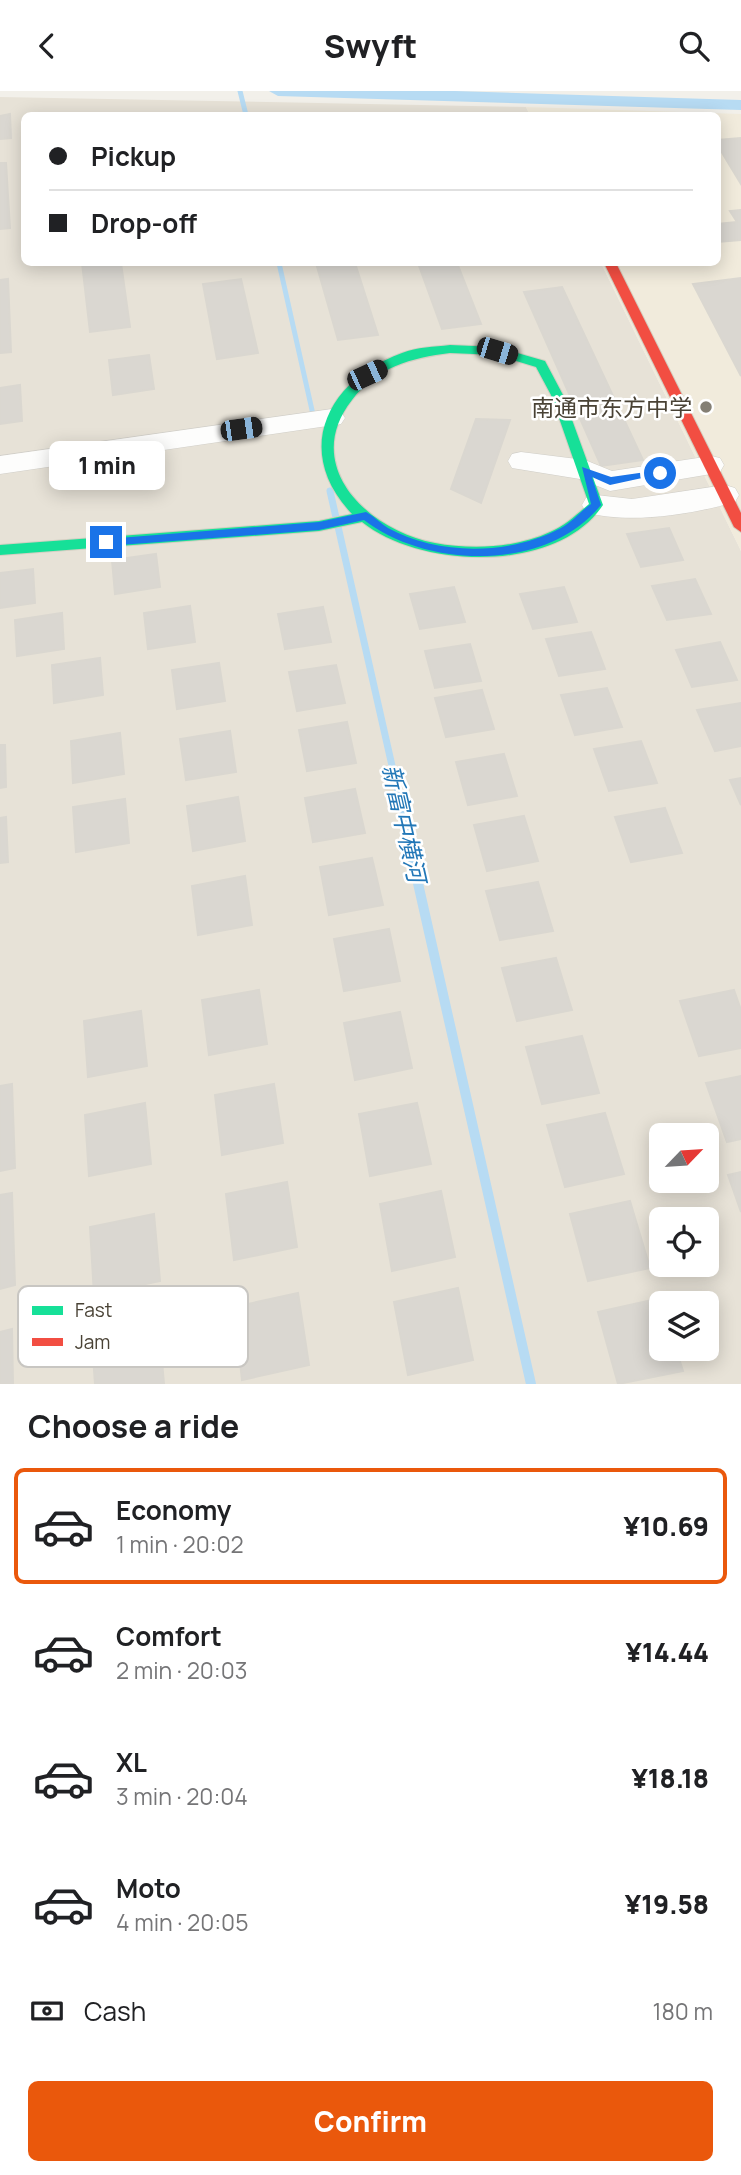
<!DOCTYPE html>
<meta charset="utf-8">
<style>
body{margin:0;font-family:Manrope,"Noto Sans SC",sans-serif;background:#f6f6f6;color:#202124;height:100vh;display:flex;flex-direction:column;font-size:26px;white-space:nowrap}
*{box-sizing:border-box;margin:0}
p{font-size:23px;color:#757577}
.icon{flex:none;width:38px;height:38px;fill:none;stroke:currentColor;stroke-width:2;stroke-linecap:round;stroke-linejoin:round}
.map{position:relative;height:1293px;overflow:hidden}
.drawer{display:flex;flex-direction:column;background:#fff;flex:1}
.drawer>*{flex:none}
.banner{position:absolute;left:21px;top:21px;width:700px;height:154px;border-radius:10px;box-shadow:0 4px 18px #0003;display:grid;align-content:center;height:154px;padding:0 28px;background:#fff}
.needle{width:46px;rotate:65deg}
.fabs{position:absolute;left:649px;top:1032px;display:grid;gap:14px}
.fabs a{display:grid;place-items:center;width:70px;height:70px;border-radius:10px;background:#fff;box-shadow:0 4px 18px #0003;font-size:35px}
.end{position:absolute;width:32px;height:32px;margin:-16px;border:9px solid #1a73e8;background:#fff;box-shadow:0 0 0 4px #fff}
.from{border-radius:50%}
.bubble{position:absolute;height:49px;border-radius:10px;background:#fff;box-shadow:0 4px 18px #0003;font-size:23px;font-weight:800;line-height:49px;text-align:center}
.car{position:absolute;width:21px;height:42px;margin:-21px -10px;border-radius:9px;box-shadow:0 0 5px 2px #0007;background:linear-gradient(#222 24%,#8ab4d8 0 40%,#222 0 76%,#8ab4d8 0 86%,#222 0)}
.banner b{display:flex;align-items:center;gap:24px;height:66px;font-size:26px}
.banner b+b{border-top:2px solid #e0e0e0}
.banner i{width:18px;height:18px;background:#202124}
ul{padding:0;list-style:none}
li{display:flex;align-items:center;gap:21px;height:116px;margin:0 14px 10px;padding:0 14px;border:4px solid transparent;border-radius:10px}
li div{flex:1}
li b{display:block;font-size:26px}
li em{font-style:normal;font-weight:800}
li.active{border-color:#ea580c}
li>.icon{width:63px;height:63px;stroke-width:1.5}
h2{padding:0 28px;font-size:32px;line-height:84px}
.pay{display:flex;align-items:center;gap:18px;height:77px;padding:0 28px;font-size:26px}
.pay p{margin-inline-start:auto}
.cta{display:flex;gap:14px;margin-top:auto;padding:14px 28px}
.cta a{flex:1;height:80px;border-radius:10px;background:#ea580c;color:#fff;font-size:28px;font-weight:800;line-height:80px;text-align:center}
header{display:flex;justify-content:space-between;align-items:center;height:91px;padding:0 28px;background:#fff;font-size:32px;font-weight:800}
.map>svg:first-child{display:block}
.residential{fill:#e7e2d7;fill-rule:evenodd}
.education{fill:#f1ebdc}
.lines{fill:none;stroke-linecap:round;stroke-linejoin:round}
.stream-far2{stroke:#b7dbf3;stroke-width:5}
.stream-far1{stroke:#b7dbf3;stroke-width:7}
.stream{stroke:#b7dbf3;stroke-width:10}
.canal{fill:#b7dbf3;fill-rule:evenodd}
.building{fill:#dad7d1;stroke:#dad7d0;stroke-width:2}
.street-casing{stroke:#d0cec8;stroke-width:1}
.fast-casing{stroke:#d3cfc2;stroke-width:2}
.jam-casing{stroke:#d3cfc2;stroke-width:2}
.street{fill:#fdfdfc;fill-rule:evenodd}
.fast{fill:#16e098;fill-rule:evenodd}
.jam{fill:#f24e42;fill-rule:evenodd}
.route{fill:#1a73e8}
.poi-dot{fill:#847f74;stroke:#fff;stroke-width:2.5}
.labels{text-anchor:middle;dominant-baseline:central;stroke-width:5;stroke-linejoin:round;paint-order:stroke}
.poi-label{font-size:23px;fill:#494235;stroke:#fff;text-anchor:end}
.water-label{font-size:24px;font-style:italic;fill:#2277b7;stroke:#fff}
.key{fill:#fff;stroke:#c8c6c2;stroke-width:2}
.key-label{font-size:19px;fill:#494235}
</style>
<header><svg class="icon" aria-label="back" viewBox="0 0 24 24"><path d="M15 5l-7 7 7 7"/></svg>Swyft<svg class="icon" aria-label="search" viewBox="0 0 24 24"><circle cx="10" cy="10" r="6"/><path d="M15 15l6 6"/></svg></header>
<div class="map">
<svg width="741" height="1293" viewBox="0 0 741 1293">
<rect width="100%" height="100%" fill="#f2f0ea"/>
<path class="residential" d="M0 6 526 16 530 24H24V172H601L741 460V1293H0ZM662 1045H707V1090H662ZM662 1129H707V1174H662ZM662 1213H707V1258H662Z"/>
<path class="education" d="M526 16 741 23V460L601 172H718V24H530Z"/>
<g class="lines">
<path class="stream-far2" d="M240 0 246 24
M279 172 314 328"/>
<path class="stream-far1" d="M313 326 314 329
M330 400 409 750"/>
<path class="stream" d="M408 748 531 1293"/>
<path class="canal" d="M269 0H455L741 9V19L278 5Z"/>
</g>
<path class="building" d="M10 23 11 47 0 48V25Z
M741 47V93L718 55V49Z
M0 72H6L10 137 0 138Z
M741 119V149L718 151V133L737 131 730 120Z
M82 172H121L130 236 90 241Z
M316 172H355L378 244 338 249Z
M418 172H457L481 233 442 238Z
M741 187V285L693 193Z
M8 188 11 261 0 262V189Z
M241 188 258 262 217 268 203 193Z
M562 196 643 369 601 375 524 201Z
M149 264 154 298 113 304 109 269Z
M20 294 22 330 0 333V297Z
M476 328 510 329 481 412 451 398Z
M669 437 683 469 641 476 627 443Z
M156 463 160 496 115 503 112 469Z
M33 478 35 512 0 517V482Z
M695 488 711 523 667 529 652 495Z
M454 496 465 531 420 538 410 503Z
M564 496 577 531 533 538 520 503Z
M190 515 195 551 148 558 144 522Z
M323 516 331 551 285 558 278 523Z
M62 522 64 558 17 565 15 529Z
M591 541 605 578 559 585 546 548Z
M720 551 737 589 692 596 676 559Z
M470 553 481 590 435 597 425 560Z
M100 567 103 604 54 612 52 574Z
M219 572 225 610 177 618 172 579Z
M336 574 345 612 297 620 289 581Z
M607 597 622 636 575 644 561 604Z
M482 599 494 638 446 646 435 607Z
M741 612V655L715 660 697 619Z
M347 631 356 672 307 680 299 639Z
M230 640 236 681 186 689 180 648Z
M120 642 124 683 73 692 71 650Z
M641 650 657 692 609 700 594 658Z
M0 654H5L6 696 0 697Z
M504 663 517 705 468 714 456 671Z
M741 687V714L730 689Z
M355 698 365 742 313 751 305 707Z
M238 706 245 750 193 760 187 715Z
M125 708 129 752 76 761 73 716Z
M665 717 682 762 631 771 615 726Z
M524 725 538 770 487 780 474 734Z
M6 726 8 771 0 772V727Z
M372 767 383 814 329 824 320 776Z
M245 785 252 834 198 844 192 795Z
M538 791 553 840 500 849 486 800Z
M389 838 400 890 344 900 334 848Z
M556 867 572 919 517 930 502 877Z
M259 899 267 953 209 964 202 909Z
M734 899 741 919V957L699 965 680 910Z
M141 920 147 975 88 986 84 930Z
M400 921 412 977 355 989 344 932Z
M582 945 599 1002 542 1013 526 956Z
M741 985V1048L727 1051 706 992Z
M12 993 15 1077 0 1080V995Z
M274 993 283 1052 222 1064 215 1004Z
M145 1012 151 1073 89 1085 85 1024Z
M417 1012 431 1073 370 1085 359 1023Z
M605 1022 624 1083 565 1096 547 1034Z
M741 1081V1121L728 1084Z
M287 1091 297 1156 234 1169 226 1103Z
M441 1100 455 1166 392 1180 380 1113Z
M12 1102 15 1194 0 1198V1104Z
M630 1110 650 1177 588 1190 570 1123Z
M154 1123 160 1190 94 1204 90 1136Z
M458 1197 473 1269 408 1284 394 1211Z
M298 1202 309 1274 242 1289 234 1216Z
M661 1207 662 1258H676L683 1280 618 1293 598 1221Z
M159 1236 164 1293H95L92 1250Z
M12 1238 13 1293H0V1241Z"/>
<g class="lines">
<g class="street-casing">
<path id="street" d="M332 318 341 321 345 327 341 333 0 383V365Z
M521 361 585 369 612 380 711 365 720 367 724 374 720 381 711 383 610 400 580 388 512 377 508 370 512 363Z
M725 394 735 397 739 404 735 411C693 423 628 434 586 421L582 414 586 407 596 404 632 408Z"/>
</g>
<g class="fast-casing">
<path id="fast" d="M450 254 497 256 545 270 563 304 603 414C557 483 421 478 362 431L319 440 0 464V454L319 430 352 423C292 360 327 289 402 262 417 256 434 256 450 254ZM450 262 497 264 536 276 551 304 589 413C577 423 565 435 550 441 516 457 472 459 435 452 369 440 300 375 352 309 377 276 411 267 450 262Z"/>
</g>
<g class="jam-casing">
<path id="jam" d="M604 172H616L741 422V441L734 436Z"/>
</g>
<use href="#street" class="street"/>
<use href="#fast" class="fast"/>
<use href="#jam" class="jam"/>
</g>
<path class="route" d="M582 376 611 386 660 379 665 382 610 394 592 386 601 414C547 481 428 478 364 429L319 439 106 455 101 451 106 448 319 431 366 421C374 425 380 432 388 437 438 465 511 464 561 437 572 431 581 420 591 413Z"/>
<circle class="poi-dot" cx="706" cy="316" r="7"/>
<g class="labels">
<g class="poi-label">
<text x="692" y="316">南通市东方中学</text>
</g>
<g class="water-label">
<text transform="translate(405 732) rotate(77)">新富中横河</text>
</g>
</g>
<rect x="18" y="1195" width="230" height="81" rx="10" class="key"/>
<rect x="32" y="1215" width="31" height="9" fill="#16e098"/>
<rect x="32" y="1247" width="31" height="8" fill="#f24e42"/>
<g class="key-label">
<text x="75" y="1226">Fast</text>
<text x="75" y="1258">Jam</text>
</g>
</svg>
<div class="fabs">
<a><svg class="needle" viewBox="-14 -14 28 28"><path d="M0-13l5 13h-10z" fill="#e53935"/><path d="M0 13l5-13h-10z" fill="#757577"/></svg></a>
<a><svg class="icon" aria-label="locate" viewBox="0 0 24 24"><circle cx="12" cy="12" r="6"/><path d="M12 2v4M12 18v4M2 12h4M18 12h4"/></svg></a>
<a><svg class="icon" aria-label="layers" viewBox="0 0 24 24"><path d="M12 4l9 5-9 5-9-5zM3 14l9 5 9-5"/></svg></a>
</div>
<i class="end from" style="left:660px;top:382px"></i>
<i class="end" style="left:106px;top:451px"></i>
<div class="bubble" style="left:49px;top:350px;width:116px">1 min</div>
<i class="car" style="left:497px;top:260px;rotate:107deg"></i>
<i class="car" style="left:367px;top:284px;rotate:65deg"></i>
<i class="car" style="left:241px;top:338px;rotate:82deg"></i>
<div class="banner">
<b><i class="from"></i>Pickup</b>
<b><i></i>Drop-off</b>
</div>
</div>
<section class="drawer">
<h2>Choose a ride</h2>
<ul>
<li class="active"><svg class="icon" aria-label="car" viewBox="0 0 24 24"><path d="M5 17H2v-5l4-1 3-4h7l3 4 3 1v5h-3M9 17h6M6 11h13"/><circle cx="7" cy="17" r="2"/><circle cx="17" cy="17" r="2"/></svg><div><b>Economy</b><p>1 min · 20:02</p></div><em>¥10.69</em></li>
<li><svg class="icon" aria-label="car" viewBox="0 0 24 24"><path d="M5 17H2v-5l4-1 3-4h7l3 4 3 1v5h-3M9 17h6M6 11h13"/><circle cx="7" cy="17" r="2"/><circle cx="17" cy="17" r="2"/></svg><div><b>Comfort</b><p>2 min · 20:03</p></div><em>¥14.44</em></li>
<li><svg class="icon" aria-label="car" viewBox="0 0 24 24"><path d="M5 17H2v-5l4-1 3-4h7l3 4 3 1v5h-3M9 17h6M6 11h13"/><circle cx="7" cy="17" r="2"/><circle cx="17" cy="17" r="2"/></svg><div><b>XL</b><p>3 min · 20:04</p></div><em>¥18.18</em></li>
<li><svg class="icon" aria-label="car" viewBox="0 0 24 24"><path d="M5 17H2v-5l4-1 3-4h7l3 4 3 1v5h-3M9 17h6M6 11h13"/><circle cx="7" cy="17" r="2"/><circle cx="17" cy="17" r="2"/></svg><div><b>Moto</b><p>4 min · 20:05</p></div><em>¥19.58</em></li>
</ul>
<div class="pay"><svg class="icon" aria-label="cash" viewBox="0 0 24 24"><path d="M3 7h18v10H3z"/><circle cx="12" cy="12" r="2"/></svg>Cash<p>180 m</p></div>
<div class="cta"><a>Confirm</a></div>
</section>
